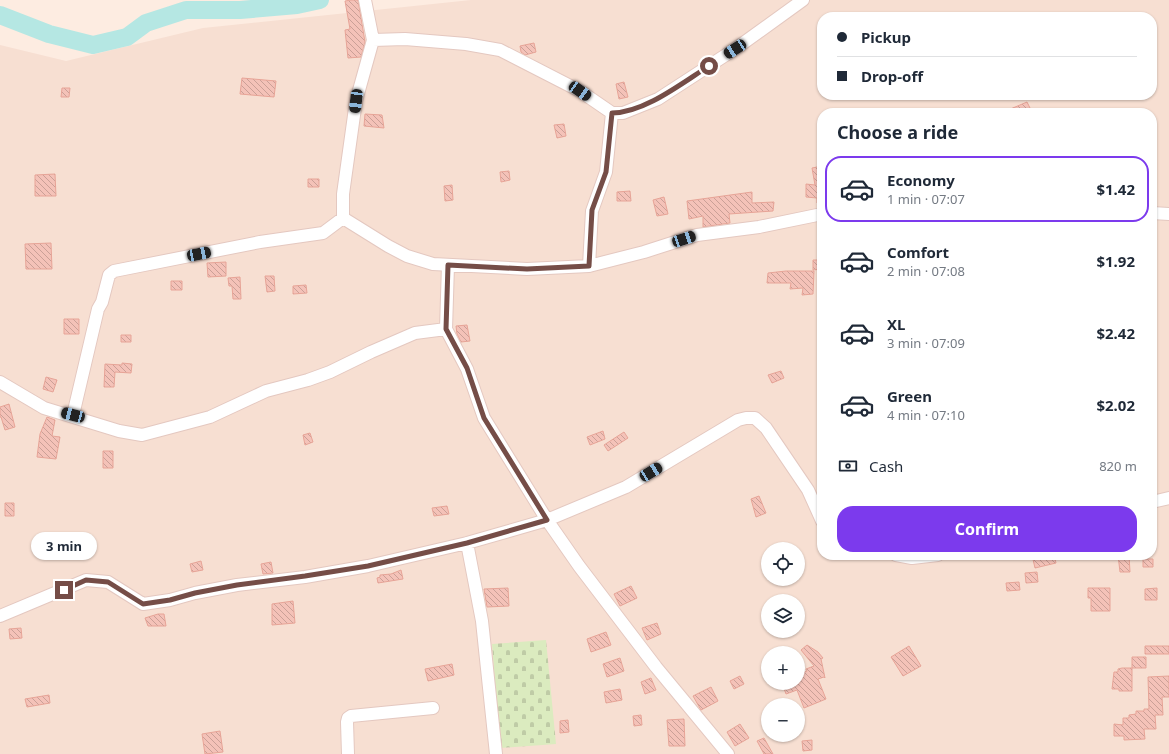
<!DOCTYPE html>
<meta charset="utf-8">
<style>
body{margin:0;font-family:"Noto Sans",sans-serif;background:#f2f2f3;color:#1f2937;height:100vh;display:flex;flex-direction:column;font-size:15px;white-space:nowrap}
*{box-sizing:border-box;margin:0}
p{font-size:13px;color:#747a83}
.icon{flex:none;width:22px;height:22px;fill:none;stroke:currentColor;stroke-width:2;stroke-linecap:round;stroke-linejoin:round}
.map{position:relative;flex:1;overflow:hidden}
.sheet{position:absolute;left:817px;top:108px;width:340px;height:452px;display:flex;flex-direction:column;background:#fff;border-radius:16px;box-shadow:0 1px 3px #0004}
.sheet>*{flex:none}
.banner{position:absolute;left:817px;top:12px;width:340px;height:88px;border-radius:16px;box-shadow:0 1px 3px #0004;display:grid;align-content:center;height:88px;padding:0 20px;background:#fff}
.controls{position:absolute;left:761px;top:542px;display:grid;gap:8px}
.controls a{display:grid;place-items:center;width:44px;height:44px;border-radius:50%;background:#fff;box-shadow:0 1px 3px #0004;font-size:20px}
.end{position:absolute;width:18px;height:18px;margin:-9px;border:5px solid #754d47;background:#fff;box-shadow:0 0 0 2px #fff}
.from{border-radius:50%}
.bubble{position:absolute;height:28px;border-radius:14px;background:#fff;box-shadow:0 1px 3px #0004;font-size:13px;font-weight:700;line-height:28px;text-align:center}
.car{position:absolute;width:12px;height:24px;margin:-12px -6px;border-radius:5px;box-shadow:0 0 3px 1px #0007;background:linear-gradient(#222 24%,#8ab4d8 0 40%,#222 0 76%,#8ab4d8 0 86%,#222 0)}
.banner b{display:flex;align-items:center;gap:14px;height:38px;font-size:15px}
.banner b+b{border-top:1px solid #e0e1e3}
.banner i{width:10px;height:10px;background:#1f2937}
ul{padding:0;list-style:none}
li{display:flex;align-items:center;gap:12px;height:66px;margin:0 8px 6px;padding:0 12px;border:2px solid transparent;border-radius:16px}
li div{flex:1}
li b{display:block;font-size:15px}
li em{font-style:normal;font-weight:700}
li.on{border-color:#7c3aed}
li>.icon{width:36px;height:36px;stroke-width:1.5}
h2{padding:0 20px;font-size:18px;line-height:48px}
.pay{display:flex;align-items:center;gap:10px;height:44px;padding:0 20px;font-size:15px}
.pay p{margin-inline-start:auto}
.button{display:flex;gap:8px;margin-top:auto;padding:8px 20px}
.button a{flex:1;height:46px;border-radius:16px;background:#7c3aed;color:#fff;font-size:16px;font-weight:700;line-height:46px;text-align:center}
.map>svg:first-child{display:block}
.residential{fill:#f7dfd2;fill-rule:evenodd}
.cemetery{fill:url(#cemetery-stones)}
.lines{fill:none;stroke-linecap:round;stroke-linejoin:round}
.river{stroke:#b5e7e3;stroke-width:18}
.building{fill:url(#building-back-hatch);stroke:#e7a497}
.minor-casing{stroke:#e4c8c0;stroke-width:14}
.minor{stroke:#fff;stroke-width:12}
.route{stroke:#754d47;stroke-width:5}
</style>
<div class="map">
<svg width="1169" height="754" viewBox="0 0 1169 754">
<defs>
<pattern id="cemetery-stones" width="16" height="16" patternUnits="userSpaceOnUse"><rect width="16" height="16" fill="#dbebbf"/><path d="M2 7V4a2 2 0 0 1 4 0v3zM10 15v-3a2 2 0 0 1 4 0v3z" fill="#bfcba6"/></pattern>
<pattern id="building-back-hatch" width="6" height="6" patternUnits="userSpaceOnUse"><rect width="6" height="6" fill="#f4c2b8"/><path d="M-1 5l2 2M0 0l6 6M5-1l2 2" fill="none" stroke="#caa097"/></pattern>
</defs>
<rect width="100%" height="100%" fill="#fdece1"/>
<path class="residential" d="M471 0H1169V754H0V45L66 61 203 28ZM822 17H1152V95H822ZM822 113H1152V555H822ZM768 549H798V579H768ZM768 601H798V631H768ZM768 653H798V683H768ZM768 705H798V735H768Z"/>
<path class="cemetery" d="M546 640 556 744 500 748 492 644Z"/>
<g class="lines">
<path class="river" d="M0 15 49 34 93 45 127 37 146 23 186 10H240L297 5 320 0"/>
</g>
<path class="building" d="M351 0H358L365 42 361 57 348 58 345 30 350 29 345 1Z
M534 43 536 52 525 55 521 52 520 46Z
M242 78 276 81 274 97 240 94Z
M624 82 628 97 619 99 616 84Z
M62 88H70L69 97H61Z
M1027 102 1031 110 1023 113H1001Z
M365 114 382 115 384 128 364 126Z
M564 124 566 136 557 138 554 125Z
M822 166V203H817V198L806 197V184L815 185 812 168Z
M509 171 510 180 501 182 500 172Z
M55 174 56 196H35V175Z
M308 179H319V187H308Z
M452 185 453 200 445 201 444 186Z
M630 191 631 201H617V192Z
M752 192V203L774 202 773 211 729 214 730 223 703 227V216L689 219 687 201Z
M664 197 668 214 657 216 653 200Z
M51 243 52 269H26L25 244Z
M813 260H822V269L813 270Z
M226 262V276L208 277 207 263Z
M786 271H814L813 294 802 295 803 288 790 289 791 283H767L768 273Z
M265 276H274L275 291 267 292Z
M240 277 241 299H233L232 286H229L228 278Z
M171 281H182V290H171Z
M306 285 307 293 293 294V286Z
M64 319H79V334H64Z
M467 325 470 341 461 342 457 334 456 326Z
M121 335H131V342H121Z
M122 363 132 364 131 373 115 372 114 387H104L105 364 122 365Z
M781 371 784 378 772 383 768 375Z
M46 377 57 380 53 392 43 389Z
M9 404 15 427 5 430 1 417H0V407Z
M47 417 55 420 52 436 60 437 56 459 37 457 40 434Z
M603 431 605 439 590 445 587 437Z
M624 432 628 438 608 451 604 445Z
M310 433 313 442 305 445 303 435Z
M103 451H113V468H103Z
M759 496 766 513 756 517 751 499Z
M5 503H14V516H5Z
M447 506 449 514 434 516 432 508Z
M1032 555H1054L1056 563 1035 568Z
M1118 555H1129L1130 572H1120Z
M1143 559H1153V567H1143Z
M201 561 203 570 192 572 190 564Z
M271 562 273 573 263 574 261 564Z
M401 570 403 579 378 583 377 578 380 577V575L391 574Z
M1037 572 1038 582 1026 583 1025 573Z
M1019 582 1020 590 1007 591 1006 583Z
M631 586 637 598 620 606 614 594Z
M508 588 509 606 487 607 484 589Z
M1088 588H1110V611H1091V598H1088Z
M1157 588V600H1145V589Z
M293 601 295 623 272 625V604Z
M158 614H164L166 626H148L145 618Z
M657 623 661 634 647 640 642 628Z
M21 628 22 638 10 639 9 629Z
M606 632 611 645 591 652 587 639Z
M807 645 818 652 823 658 821 659 825 678 824 677 818 679 826 699 804 708 797 690 786 694 782 683H798V675L807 671 806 669 814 666 801 650Z
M909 646 921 666 903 676 891 657Z
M1145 646H1169V654H1145Z
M1132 657H1146V668H1132Z
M620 658 624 671 607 677 603 664Z
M452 664 454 675 428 681 425 669Z
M1122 668H1132V691H1119V689H1112L1114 672H1118V669Z
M740 676 744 684 734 689 730 681Z
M1169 676V697H1162L1163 715H1155L1156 729H1144L1145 739 1124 740V736H1114V724L1123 725V718H1129V715L1136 714V711H1144V709H1149L1148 677Z
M651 678 656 690 645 694 641 682Z
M711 687 718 701 701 710 693 696Z
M620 689 622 700 606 703 604 692Z
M49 695 50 703 27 707 25 699Z
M641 715 642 725 634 726 633 716Z
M684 719 685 746H669L667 720Z
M568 720 569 732 560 733V721Z
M740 724 749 738 735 746 727 732Z
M220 731 223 752 205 754 202 734Z
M764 738 773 754H764L757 741Z
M812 740V750L803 751 802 741Z"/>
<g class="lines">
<g class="minor-casing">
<path id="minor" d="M373 40 405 39 466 44 500 50 580 91 612 113H623L658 99 735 49 803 0
M1152 213 1169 214
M343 218 388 246 407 256 433 264 527 269 589 266 644 252 697 235 759 227 822 214
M589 266 592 211 606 172 612 113
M446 329 448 265
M0 382 44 408 119 431 142 435 210 417 266 391 308 380 330 372 371 352 415 333 446 329 467 369 484 418 547 520 579 566 656 667 728 754
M73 415 98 309 102 302 109 275 114 271 260 242 323 233 343 218V194L356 101 373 40 365 0
M1152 502 1169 498
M467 543 482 621 496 754
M896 555 912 558 938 555
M0 616 86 580 108 582 143 604 170 600 195 593 237 585 305 577 368 566 467 543 509 531 547 520 626 487 738 420 746 418H755L766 428 808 490 822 521
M348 754 347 722 348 718 351 716 433 708"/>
</g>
<use href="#minor" class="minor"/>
</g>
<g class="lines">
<path class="route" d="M64 590 86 580 108 582 143 604 170 600 195 593 237 585 305 576 368 566 467 543 547 520 484 418 467 368 446 329 448 265 527 269 589 266 592 210 606 172 612 113C644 113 682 83 709 66"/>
</g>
</svg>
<div class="controls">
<a><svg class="icon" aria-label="locate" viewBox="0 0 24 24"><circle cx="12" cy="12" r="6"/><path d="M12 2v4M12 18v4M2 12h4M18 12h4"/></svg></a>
<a><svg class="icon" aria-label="layers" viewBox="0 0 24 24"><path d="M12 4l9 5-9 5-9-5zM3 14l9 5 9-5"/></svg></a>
<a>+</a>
<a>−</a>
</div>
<i class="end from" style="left:709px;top:66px"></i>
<i class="end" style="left:64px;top:590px"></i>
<div class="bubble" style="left:31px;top:532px;width:66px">3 min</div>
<i class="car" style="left:735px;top:49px;rotate:237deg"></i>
<i class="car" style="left:580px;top:91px;rotate:124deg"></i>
<i class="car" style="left:356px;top:101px;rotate:187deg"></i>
<i class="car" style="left:684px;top:239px;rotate:72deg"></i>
<i class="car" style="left:199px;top:254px;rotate:79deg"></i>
<i class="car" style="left:73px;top:415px;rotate:285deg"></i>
<i class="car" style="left:651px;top:472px;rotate:59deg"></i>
<div class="banner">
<b><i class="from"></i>Pickup</b>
<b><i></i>Drop-off</b>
</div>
<section class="sheet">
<h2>Choose a ride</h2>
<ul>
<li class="on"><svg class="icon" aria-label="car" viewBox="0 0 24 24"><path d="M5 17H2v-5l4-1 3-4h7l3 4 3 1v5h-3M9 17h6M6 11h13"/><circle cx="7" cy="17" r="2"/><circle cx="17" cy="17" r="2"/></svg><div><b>Economy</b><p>1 min · 07:07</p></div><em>$1.42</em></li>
<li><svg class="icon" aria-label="car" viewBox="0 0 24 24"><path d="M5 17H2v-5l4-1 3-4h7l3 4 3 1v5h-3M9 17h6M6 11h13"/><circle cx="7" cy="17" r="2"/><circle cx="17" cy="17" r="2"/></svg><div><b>Comfort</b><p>2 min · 07:08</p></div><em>$1.92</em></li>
<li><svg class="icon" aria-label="car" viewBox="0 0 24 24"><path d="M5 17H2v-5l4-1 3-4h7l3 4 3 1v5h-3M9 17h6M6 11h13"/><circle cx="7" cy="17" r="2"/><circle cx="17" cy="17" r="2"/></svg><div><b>XL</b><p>3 min · 07:09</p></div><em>$2.42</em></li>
<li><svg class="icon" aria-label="car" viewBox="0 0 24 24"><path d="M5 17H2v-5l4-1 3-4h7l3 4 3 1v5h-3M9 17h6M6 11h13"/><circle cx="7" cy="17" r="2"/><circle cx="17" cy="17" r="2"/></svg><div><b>Green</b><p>4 min · 07:10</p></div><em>$2.02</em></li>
</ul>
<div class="pay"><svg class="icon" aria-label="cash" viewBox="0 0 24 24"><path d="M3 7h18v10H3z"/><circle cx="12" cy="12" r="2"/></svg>Cash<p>820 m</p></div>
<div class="button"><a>Confirm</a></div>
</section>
</div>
